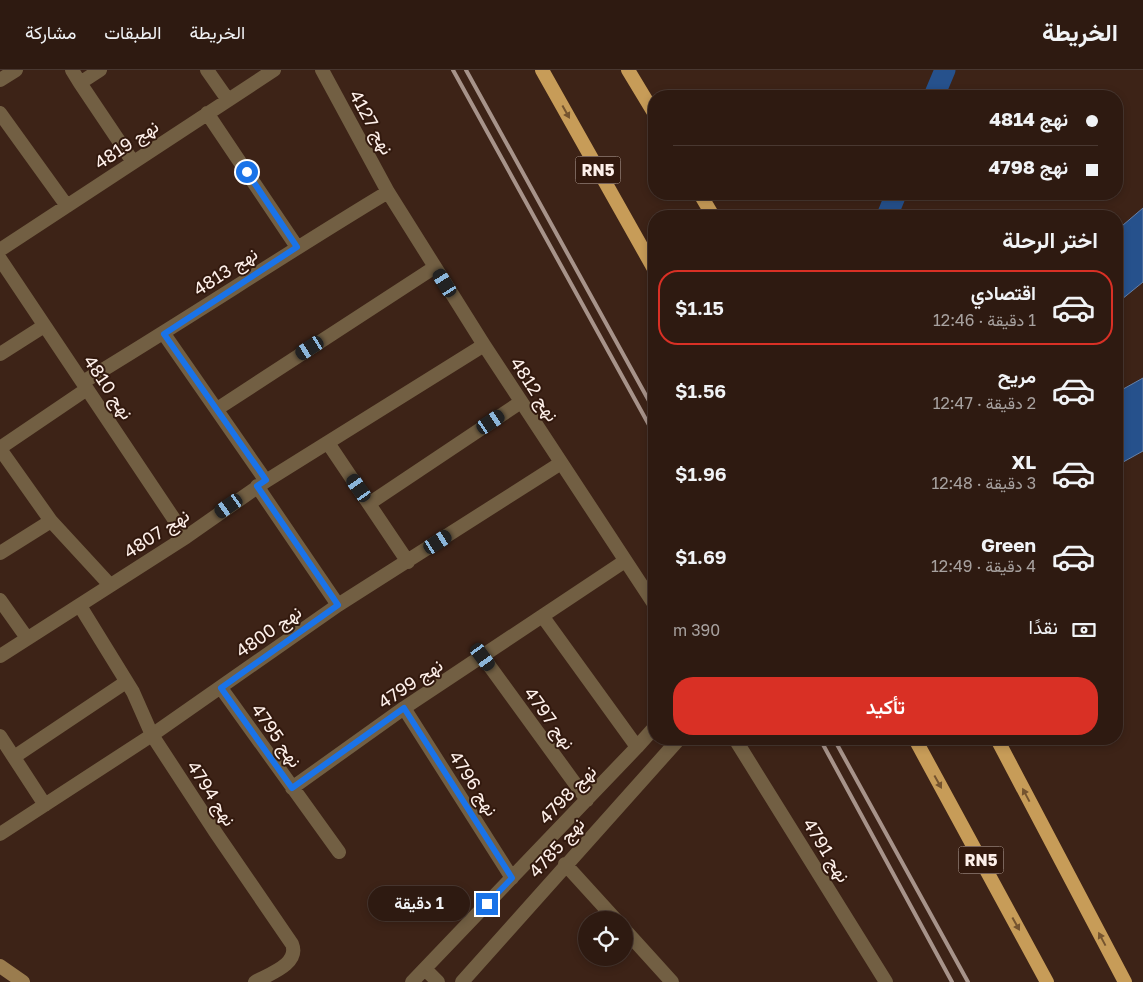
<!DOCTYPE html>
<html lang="ar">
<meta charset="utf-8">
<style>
body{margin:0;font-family:"Golos Text",Vazirmatn,sans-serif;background:#36231a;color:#f1f3f6;direction:rtl;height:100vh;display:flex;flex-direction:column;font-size:19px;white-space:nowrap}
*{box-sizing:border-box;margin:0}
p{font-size:16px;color:#a7a19f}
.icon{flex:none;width:28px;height:28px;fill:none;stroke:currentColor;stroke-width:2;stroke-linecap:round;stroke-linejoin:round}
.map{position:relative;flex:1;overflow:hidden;direction:ltr}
.panel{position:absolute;left:648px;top:140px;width:475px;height:535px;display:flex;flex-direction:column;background:#2e1a11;border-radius:20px;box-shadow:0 2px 8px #0003,0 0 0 1px #493831;direction:rtl}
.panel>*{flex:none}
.hud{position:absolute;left:648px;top:20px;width:475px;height:110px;border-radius:20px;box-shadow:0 2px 8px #0003,0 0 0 1px #493831;direction:rtl;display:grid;align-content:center;height:110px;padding:0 25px;background:#2e1a11}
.controls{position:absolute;left:578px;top:841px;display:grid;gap:10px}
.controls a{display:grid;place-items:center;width:55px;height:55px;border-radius:50%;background:#2e1a11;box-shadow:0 2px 8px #0003,0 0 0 1px #493831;font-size:25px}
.end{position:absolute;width:22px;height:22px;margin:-11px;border:6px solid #1a73e8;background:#fff;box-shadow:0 0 0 2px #fff}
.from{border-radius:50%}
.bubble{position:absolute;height:35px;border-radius:18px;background:#2e1a11;box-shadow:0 2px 8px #0003,0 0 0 1px #493831;font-size:16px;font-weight:600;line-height:35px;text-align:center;direction:rtl}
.car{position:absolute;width:15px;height:30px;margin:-15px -8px;border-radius:6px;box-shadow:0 0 4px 1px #0007;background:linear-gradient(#222 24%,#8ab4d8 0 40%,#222 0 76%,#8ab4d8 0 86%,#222 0)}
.hud b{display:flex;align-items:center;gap:18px;height:48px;font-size:19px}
.hud b+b{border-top:1px solid #493831}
.hud i{width:12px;height:12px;background:#f1f3f6}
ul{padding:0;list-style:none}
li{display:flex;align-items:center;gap:15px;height:75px;margin:0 10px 8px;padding:0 15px;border:2px solid transparent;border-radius:20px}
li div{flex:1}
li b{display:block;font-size:19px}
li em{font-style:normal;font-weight:600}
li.active{border-color:#d93025}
li>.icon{width:45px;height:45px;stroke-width:1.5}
h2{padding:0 25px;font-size:22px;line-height:60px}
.pay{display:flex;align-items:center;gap:12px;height:55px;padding:0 25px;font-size:19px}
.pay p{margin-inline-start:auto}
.action{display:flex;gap:10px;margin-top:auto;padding:10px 25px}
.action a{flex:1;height:58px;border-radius:20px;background:#d93025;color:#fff;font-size:20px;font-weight:600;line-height:58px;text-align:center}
header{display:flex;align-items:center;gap:30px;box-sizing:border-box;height:70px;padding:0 25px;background:#2e1a11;border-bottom:1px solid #493831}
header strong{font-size:24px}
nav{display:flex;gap:28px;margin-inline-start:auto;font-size:18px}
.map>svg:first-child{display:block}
.water{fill:#26518c;stroke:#6781a8}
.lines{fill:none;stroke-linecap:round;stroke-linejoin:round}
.canal{stroke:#26518c;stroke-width:21}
.minor{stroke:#725f43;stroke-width:14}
.secondary{stroke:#9a7c4e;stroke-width:14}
.trunk{stroke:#c79c58;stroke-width:14}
.rail{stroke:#a7938a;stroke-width:4}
.oneway{fill:#75542f}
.route{stroke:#1a73e8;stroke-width:6}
.labels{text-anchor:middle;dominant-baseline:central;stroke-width:4;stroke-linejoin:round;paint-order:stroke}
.shield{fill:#32190e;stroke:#c1b0a8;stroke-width:1}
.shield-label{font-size:16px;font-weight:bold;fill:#fef0ea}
.street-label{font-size:18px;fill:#fef0ea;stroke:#32190e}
</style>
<header>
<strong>الخريطة</strong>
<nav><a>الخريطة</a><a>الطبقات</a><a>مشاركة</a></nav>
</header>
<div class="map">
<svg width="1143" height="912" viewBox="0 0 1143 912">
<rect width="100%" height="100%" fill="#3d2317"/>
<path class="water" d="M1143 138V212L1116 234V161Z
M1143 308V381L1116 396V323Z"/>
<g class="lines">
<path class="canal" d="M934 26 945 0
M887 146 896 124"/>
<path class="minor" d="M72 0 80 13 100 0
M207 0 228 30
M322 0 388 122 484 275 654 534
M0 10 16 0
M80 13 133 92
M0 43 67 136
M207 43 297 177
M0 180 274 0
M0 189 186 467
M164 264 266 411
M0 284 44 256
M83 312C186 250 285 184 388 122
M217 339 435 197
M328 373 408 492
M0 378 87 319
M0 379 51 451 110 515
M257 416 338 535
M370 433 521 332
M0 483 51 451
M0 530 27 568
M80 536 133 622 152 665 216 763 292 874C300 894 269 904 255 912
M0 586 186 467 266 411 484 275
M483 587 587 730
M221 618 339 782
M404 638 512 808
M0 666 45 735
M735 669 886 912
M637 677 654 658
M14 687 126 612
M292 718 404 638 625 491
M0 764 152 665 338 535 561 393
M565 794 616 850
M624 859 672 912
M425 899 438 912
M412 912 637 677 543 547
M462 912 679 669"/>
<path class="secondary" d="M0 896 23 912"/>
<path class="trunk" d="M542 0 654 199
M628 0 654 43
M700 124 713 146
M915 669 1047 912
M997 669 1125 912"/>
<path class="rail" d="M453 0 654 364
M466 0 654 340
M820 669 952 912
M834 669 968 912"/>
</g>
<defs><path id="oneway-solid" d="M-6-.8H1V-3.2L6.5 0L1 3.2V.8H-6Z" transform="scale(1.25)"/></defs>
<g class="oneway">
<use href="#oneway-solid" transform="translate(566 42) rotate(61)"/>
<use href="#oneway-solid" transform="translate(938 712) rotate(61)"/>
<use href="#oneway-solid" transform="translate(1026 725) rotate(-118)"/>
<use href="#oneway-solid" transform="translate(1016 854) rotate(61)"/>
<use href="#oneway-solid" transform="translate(1102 869) rotate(-118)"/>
</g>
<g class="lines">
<path class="route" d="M247 102 297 177 164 264 266 410 257 416 338 535 221 618 292 718 404 638 512 808 487 834"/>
</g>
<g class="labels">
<g class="shield">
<rect x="575.5" y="86.5" width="45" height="27" rx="4"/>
<rect x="958.5" y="776.5" width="45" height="27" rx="4"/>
</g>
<g class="shield-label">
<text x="598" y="100">RN5</text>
<text x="981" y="790">RN5</text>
</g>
<g class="street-label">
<text transform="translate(372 52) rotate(61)">نهج 4127</text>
<text transform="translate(126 74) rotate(-34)">نهج 4819</text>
<text transform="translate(225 201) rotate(-33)">نهج 4813</text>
<text transform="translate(109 317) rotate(56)">نهج 4810</text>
<text transform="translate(535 319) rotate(57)">نهج 4812</text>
<text transform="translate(156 463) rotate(-33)">نهج 4807</text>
<text transform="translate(268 561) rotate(-35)">نهج 4800</text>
<text transform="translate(410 613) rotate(-34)">نهج 4799</text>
<text transform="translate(550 648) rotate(54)">نهج 4797</text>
<text transform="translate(277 665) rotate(55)">نهج 4795</text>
<text transform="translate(474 713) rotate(57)">نهج 4796</text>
<text transform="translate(212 723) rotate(57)">نهج 4794</text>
<text transform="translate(567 724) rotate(-46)">نهج 4798</text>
<text transform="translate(556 777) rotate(-48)">نهج 4785</text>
<text transform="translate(827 780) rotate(58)">نهج 4791</text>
</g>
</g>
</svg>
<div class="controls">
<a><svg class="icon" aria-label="locate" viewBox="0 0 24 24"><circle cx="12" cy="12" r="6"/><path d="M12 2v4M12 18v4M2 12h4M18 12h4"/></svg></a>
</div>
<i class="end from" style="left:247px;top:102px"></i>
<i class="end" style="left:487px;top:834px"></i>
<div class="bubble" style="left:368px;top:816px;width:102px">1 دقيقة</div>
<i class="car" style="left:445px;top:213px;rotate:328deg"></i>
<i class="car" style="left:310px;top:278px;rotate:237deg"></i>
<i class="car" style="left:491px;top:352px;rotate:56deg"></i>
<i class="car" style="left:359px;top:418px;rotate:325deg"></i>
<i class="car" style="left:229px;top:436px;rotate:235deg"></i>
<i class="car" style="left:438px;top:472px;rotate:57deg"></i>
<i class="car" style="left:483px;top:587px;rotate:144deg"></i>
<div class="hud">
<b><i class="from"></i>نهج 4814</b>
<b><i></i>نهج 4798</b>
</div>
<section class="panel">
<h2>اختر الرحلة</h2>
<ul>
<li class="active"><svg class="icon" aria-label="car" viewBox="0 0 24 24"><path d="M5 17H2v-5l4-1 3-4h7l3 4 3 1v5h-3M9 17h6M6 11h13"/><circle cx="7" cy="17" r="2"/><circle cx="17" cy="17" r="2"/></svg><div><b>اقتصادي</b><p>1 دقيقة · 12:46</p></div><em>$1.15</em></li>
<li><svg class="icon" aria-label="car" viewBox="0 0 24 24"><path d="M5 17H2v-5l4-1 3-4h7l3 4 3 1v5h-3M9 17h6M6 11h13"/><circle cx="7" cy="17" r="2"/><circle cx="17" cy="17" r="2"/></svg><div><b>مريح</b><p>2 دقيقة · 12:47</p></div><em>$1.56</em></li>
<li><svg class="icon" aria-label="car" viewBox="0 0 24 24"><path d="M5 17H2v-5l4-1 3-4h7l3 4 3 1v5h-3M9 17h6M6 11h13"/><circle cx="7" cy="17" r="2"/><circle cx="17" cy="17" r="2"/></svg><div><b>XL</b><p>3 دقيقة · 12:48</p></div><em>$1.96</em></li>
<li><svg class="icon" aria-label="car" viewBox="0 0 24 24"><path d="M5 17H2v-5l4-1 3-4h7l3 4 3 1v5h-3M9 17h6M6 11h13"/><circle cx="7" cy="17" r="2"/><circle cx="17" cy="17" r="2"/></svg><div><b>Green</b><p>4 دقيقة · 12:49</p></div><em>$1.69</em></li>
</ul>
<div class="pay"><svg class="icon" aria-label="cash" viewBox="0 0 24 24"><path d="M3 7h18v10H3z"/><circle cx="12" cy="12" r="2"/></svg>نقدًا<p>390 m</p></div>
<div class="action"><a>تأكيد</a></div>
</section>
</div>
